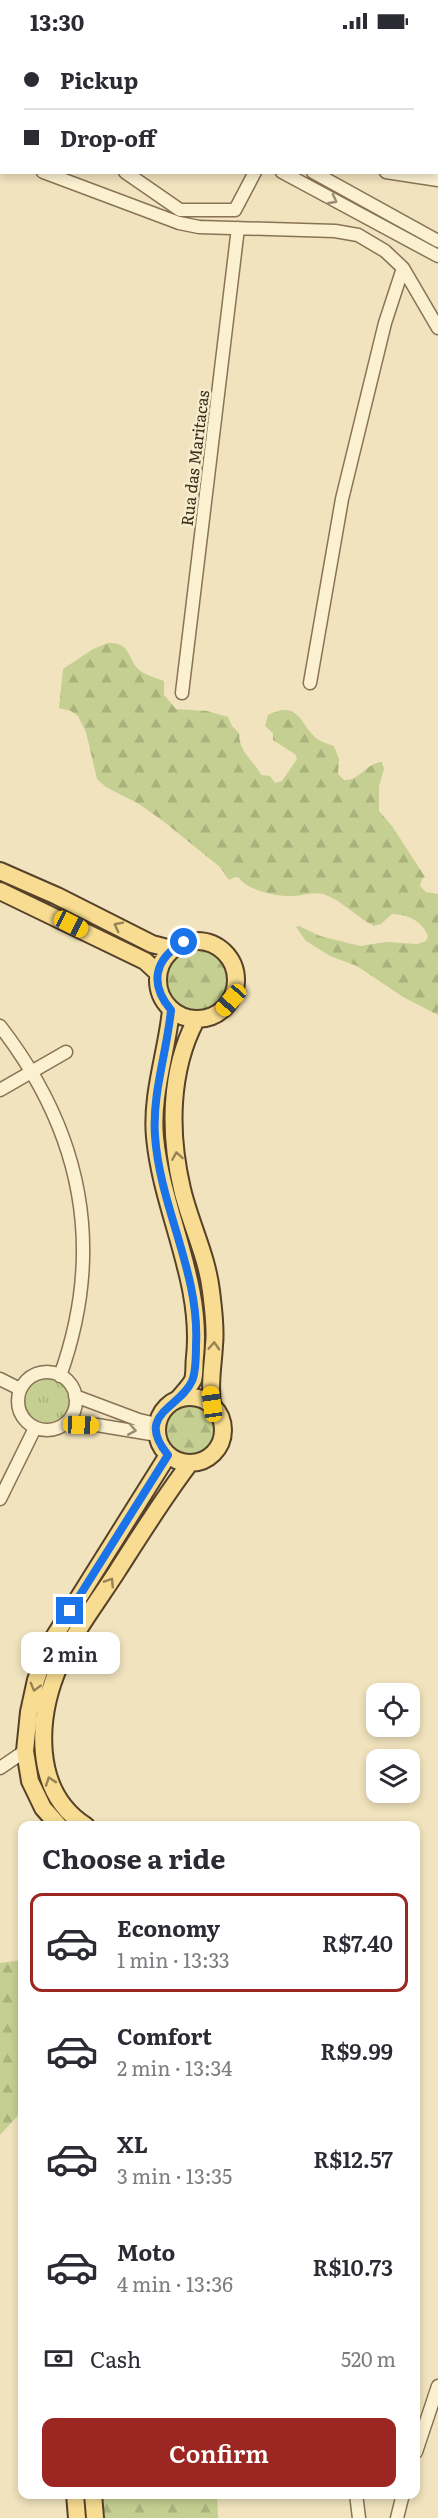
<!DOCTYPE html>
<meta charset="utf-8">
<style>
body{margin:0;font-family:Literata,serif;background:#f2f2f3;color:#2b2b33;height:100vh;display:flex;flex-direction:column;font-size:22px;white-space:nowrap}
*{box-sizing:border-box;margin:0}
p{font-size:20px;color:#7c7c81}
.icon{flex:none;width:33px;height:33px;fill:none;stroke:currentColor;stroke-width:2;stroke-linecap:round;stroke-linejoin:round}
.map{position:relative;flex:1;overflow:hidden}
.side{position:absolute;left:18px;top:1779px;width:402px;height:678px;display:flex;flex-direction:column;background:#fff;border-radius:12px;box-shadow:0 3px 9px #0003}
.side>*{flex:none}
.guide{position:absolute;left:0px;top:0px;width:438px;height:132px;box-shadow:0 3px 9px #0003;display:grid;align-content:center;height:132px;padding:0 24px;background:#fff}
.buttons{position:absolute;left:366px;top:1641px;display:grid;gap:12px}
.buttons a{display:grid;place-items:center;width:54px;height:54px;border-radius:12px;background:#fff;box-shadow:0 3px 9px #0003;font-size:30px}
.end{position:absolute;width:27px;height:27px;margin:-14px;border:8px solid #1a73e8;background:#fff;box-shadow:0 0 0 3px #fff}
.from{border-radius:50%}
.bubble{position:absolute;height:42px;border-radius:12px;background:#fff;box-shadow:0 3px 9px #0003;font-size:20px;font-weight:600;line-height:42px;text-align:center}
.car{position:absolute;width:18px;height:36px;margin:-18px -9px;border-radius:8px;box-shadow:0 0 4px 2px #0007;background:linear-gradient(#f5c518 24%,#345 0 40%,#f5c518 0 76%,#345 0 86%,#f5c518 0)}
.guide b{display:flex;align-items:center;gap:21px;height:57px;font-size:22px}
.guide b+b{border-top:2px solid #e1e1e2}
.guide i{width:15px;height:15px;background:#2b2b33}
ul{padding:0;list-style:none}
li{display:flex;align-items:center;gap:18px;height:99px;margin:0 12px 9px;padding:0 12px;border:3px solid transparent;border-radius:12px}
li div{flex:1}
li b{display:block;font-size:22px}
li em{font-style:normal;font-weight:600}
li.on{border-color:#9c2621}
li>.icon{width:54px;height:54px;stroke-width:1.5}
h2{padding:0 24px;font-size:27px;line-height:72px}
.pay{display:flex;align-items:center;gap:15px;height:66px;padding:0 24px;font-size:22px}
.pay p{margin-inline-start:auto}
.action{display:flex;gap:12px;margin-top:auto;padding:12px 24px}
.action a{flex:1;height:69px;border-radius:12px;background:#9c2621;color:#fff;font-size:24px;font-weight:600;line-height:69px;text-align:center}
.status{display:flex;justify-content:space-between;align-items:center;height:42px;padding:0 30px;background:#fff;direction:ltr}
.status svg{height:16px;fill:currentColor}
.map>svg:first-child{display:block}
.grass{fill:url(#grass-tufts)}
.forest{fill:url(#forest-firs)}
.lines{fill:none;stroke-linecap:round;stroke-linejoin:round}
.minor-casing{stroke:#897355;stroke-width:15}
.major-casing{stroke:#56412a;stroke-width:20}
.minor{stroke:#fbf0d0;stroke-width:12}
.major{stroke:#f7dc91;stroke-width:16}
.oneway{stroke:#998d76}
.oneway2{stroke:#978356}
.route{stroke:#1a73e8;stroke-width:8}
.labels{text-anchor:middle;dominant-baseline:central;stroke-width:5;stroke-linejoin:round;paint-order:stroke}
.street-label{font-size:16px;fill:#372a1b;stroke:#f7edcd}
</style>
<div class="status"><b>13:30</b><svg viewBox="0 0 49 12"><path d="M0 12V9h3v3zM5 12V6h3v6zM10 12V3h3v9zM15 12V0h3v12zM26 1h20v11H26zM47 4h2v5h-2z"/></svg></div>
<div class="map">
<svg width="438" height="2476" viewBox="0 0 438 2476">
<defs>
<pattern id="grass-tufts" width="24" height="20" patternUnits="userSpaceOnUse" patternTransform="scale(1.5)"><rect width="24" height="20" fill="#c5cf91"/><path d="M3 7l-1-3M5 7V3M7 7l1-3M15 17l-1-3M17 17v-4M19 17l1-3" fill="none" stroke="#aab27c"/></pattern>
<pattern id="forest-firs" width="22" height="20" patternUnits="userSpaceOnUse" patternTransform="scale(1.5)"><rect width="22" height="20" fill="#c5cf91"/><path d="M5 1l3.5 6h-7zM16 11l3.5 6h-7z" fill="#aab27c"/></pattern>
</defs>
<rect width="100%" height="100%" fill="#f0e3bd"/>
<path class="grass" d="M24 1359a23 23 0 1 1 46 0a23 23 0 1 1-46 0Z"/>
<path class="forest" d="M108 601C133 600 126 619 142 630 148 634 157 636 164 639V653L176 667 207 669 228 675 232 684 239 691C239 711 253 717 261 733L270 734 275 741 282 739 297 717 295 712 273 698V691L265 684 268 673C299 658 299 681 316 696 321 700 328 702 334 704L339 717 338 732 344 738C360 739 366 721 382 720L384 727 379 744V769L392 784 425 835 422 837 420 844 426 850 438 852V973L403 955 357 924 330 914 306 899 296 885 299 884 320 894 360 904 386 900 417 902 426 899 428 894C421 878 409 873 392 872L381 882 374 884C356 875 342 858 323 852 313 850 305 853 295 854 279 855 248 849 239 836L235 835 229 838 220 825 163 779 139 762 106 745 97 737 86 690 78 674 71 669 59 666 63 627 93 607Z
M166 938a31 31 0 1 1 62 0a31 31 0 1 1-62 0Z
M165 1388a25 25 0 1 1 50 0a25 25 0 1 1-50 0Z
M22 1918V2069L0 2093V1921Z
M101 2453H217L218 2476H99Z"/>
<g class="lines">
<g class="minor-casing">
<path id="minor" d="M86 0 87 2
M110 0 112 2
M252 0 254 2
M302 2 303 0
M0 47 2 48
M436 52 438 53
M0 110 2 111
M43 130 179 181 199 185 335 189 358 193 385 209 403 226 438 286
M125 130 180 168H235L255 130
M282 130 438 214
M313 130 438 199
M386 130 438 138
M310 641 342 457 385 281 403 226
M182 651 238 186
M0 984C82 1090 106 1206 60 1334
M0 1048 66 1010
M18 1359a29 29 0 1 1 58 0a29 29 0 1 1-58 0Z
M0 1337 20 1347
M75 1354 139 1378 157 1382
M65 1382 97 1383 157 1393
M0 1457 35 1386
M0 1726 25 1709
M416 2410 438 2344
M356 2452 359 2476
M397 2476 403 2452"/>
</g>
<g class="major-casing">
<path id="major" d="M0 829 57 854 152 902 171 907
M0 849 145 919 158 931
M158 938a39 39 0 1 1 78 0a39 39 0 1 1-78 0Z
M171 968C167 1010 151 1052 155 1095 162 1170 203 1239 195 1315 194 1322 195 1332 193 1338 190 1344 183 1351 179 1356
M196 978C169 1029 169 1092 182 1147 190 1181 207 1214 211 1249 213 1266 216 1286 214 1303 213 1324 209 1342 212 1362
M157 1388a33 33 0 1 1 66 0a33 33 0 1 1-66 0Z
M59 1784 43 1766 30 1739 25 1709 29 1670 36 1638 49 1603 168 1413
M86 1784C31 1749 37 1674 60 1622 75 1588 99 1558 118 1528 141 1492 164 1455 190 1421
M75 2452 77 2476
M93 2452 95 2476"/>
</g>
<use href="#minor" class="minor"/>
<use href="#major" class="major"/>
</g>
<defs><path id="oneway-chevron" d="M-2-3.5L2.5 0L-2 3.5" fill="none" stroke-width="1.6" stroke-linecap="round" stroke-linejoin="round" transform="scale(1.5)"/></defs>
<g class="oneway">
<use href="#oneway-chevron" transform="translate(333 158) rotate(28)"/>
<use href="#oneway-chevron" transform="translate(132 1388) rotate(10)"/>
</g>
<g class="oneway2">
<use href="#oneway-chevron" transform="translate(118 884) rotate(-153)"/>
<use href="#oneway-chevron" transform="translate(177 1114) rotate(-99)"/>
<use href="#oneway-chevron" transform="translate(214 1304) rotate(-87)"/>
<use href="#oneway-chevron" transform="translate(110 1540) rotate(-57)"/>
<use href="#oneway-chevron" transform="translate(35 1645) rotate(105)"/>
<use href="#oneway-chevron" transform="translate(50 1739) rotate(-109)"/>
</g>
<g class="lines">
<path class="route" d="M70 1569 168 1413C134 1372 180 1366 192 1339 196 1330 196 1313 196 1303 200 1231 160 1166 155 1094 152 1051 167 1010 171 968 149 942 154 917 184 900"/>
</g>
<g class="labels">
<g class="street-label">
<text transform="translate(194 416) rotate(-83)">Rua das Maritacas</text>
</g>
</g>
</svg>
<div class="buttons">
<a><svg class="icon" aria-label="locate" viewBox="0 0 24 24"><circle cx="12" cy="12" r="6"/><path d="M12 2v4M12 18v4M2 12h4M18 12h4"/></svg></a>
<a><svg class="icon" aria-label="layers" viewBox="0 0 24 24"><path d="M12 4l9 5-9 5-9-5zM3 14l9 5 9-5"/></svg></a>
</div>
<i class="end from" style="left:184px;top:900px"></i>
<i class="end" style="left:70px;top:1569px"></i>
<div class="bubble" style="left:21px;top:1590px;width:99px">2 min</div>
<i class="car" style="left:71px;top:882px;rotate:117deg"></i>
<i class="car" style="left:231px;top:958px;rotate:221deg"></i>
<i class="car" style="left:212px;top:1362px;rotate:352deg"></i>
<i class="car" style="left:81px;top:1383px;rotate:92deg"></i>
<div class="guide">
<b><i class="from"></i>Pickup</b>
<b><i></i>Drop-off</b>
</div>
<section class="side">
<h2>Choose a ride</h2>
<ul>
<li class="on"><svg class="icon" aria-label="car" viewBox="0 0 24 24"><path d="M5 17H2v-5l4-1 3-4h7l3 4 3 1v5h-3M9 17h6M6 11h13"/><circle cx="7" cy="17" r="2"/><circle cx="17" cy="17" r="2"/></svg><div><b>Economy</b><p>1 min · 13:33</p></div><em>R$7.40</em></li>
<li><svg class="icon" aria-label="car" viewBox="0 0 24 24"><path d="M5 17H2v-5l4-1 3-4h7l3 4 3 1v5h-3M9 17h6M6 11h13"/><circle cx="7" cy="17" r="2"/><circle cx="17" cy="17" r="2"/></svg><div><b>Comfort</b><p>2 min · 13:34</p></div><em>R$9.99</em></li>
<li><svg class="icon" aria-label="car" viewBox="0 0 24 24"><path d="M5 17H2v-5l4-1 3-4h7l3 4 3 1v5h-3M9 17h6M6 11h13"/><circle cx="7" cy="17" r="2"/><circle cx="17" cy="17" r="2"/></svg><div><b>XL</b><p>3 min · 13:35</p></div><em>R$12.57</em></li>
<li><svg class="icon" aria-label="car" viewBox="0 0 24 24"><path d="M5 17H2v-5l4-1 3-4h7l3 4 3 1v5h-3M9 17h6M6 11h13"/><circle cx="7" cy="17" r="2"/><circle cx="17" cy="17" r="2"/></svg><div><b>Moto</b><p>4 min · 13:36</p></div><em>R$10.73</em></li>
</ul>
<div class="pay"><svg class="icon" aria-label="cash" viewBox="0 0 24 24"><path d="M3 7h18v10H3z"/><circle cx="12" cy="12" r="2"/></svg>Cash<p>520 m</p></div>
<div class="action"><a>Confirm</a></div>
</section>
</div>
